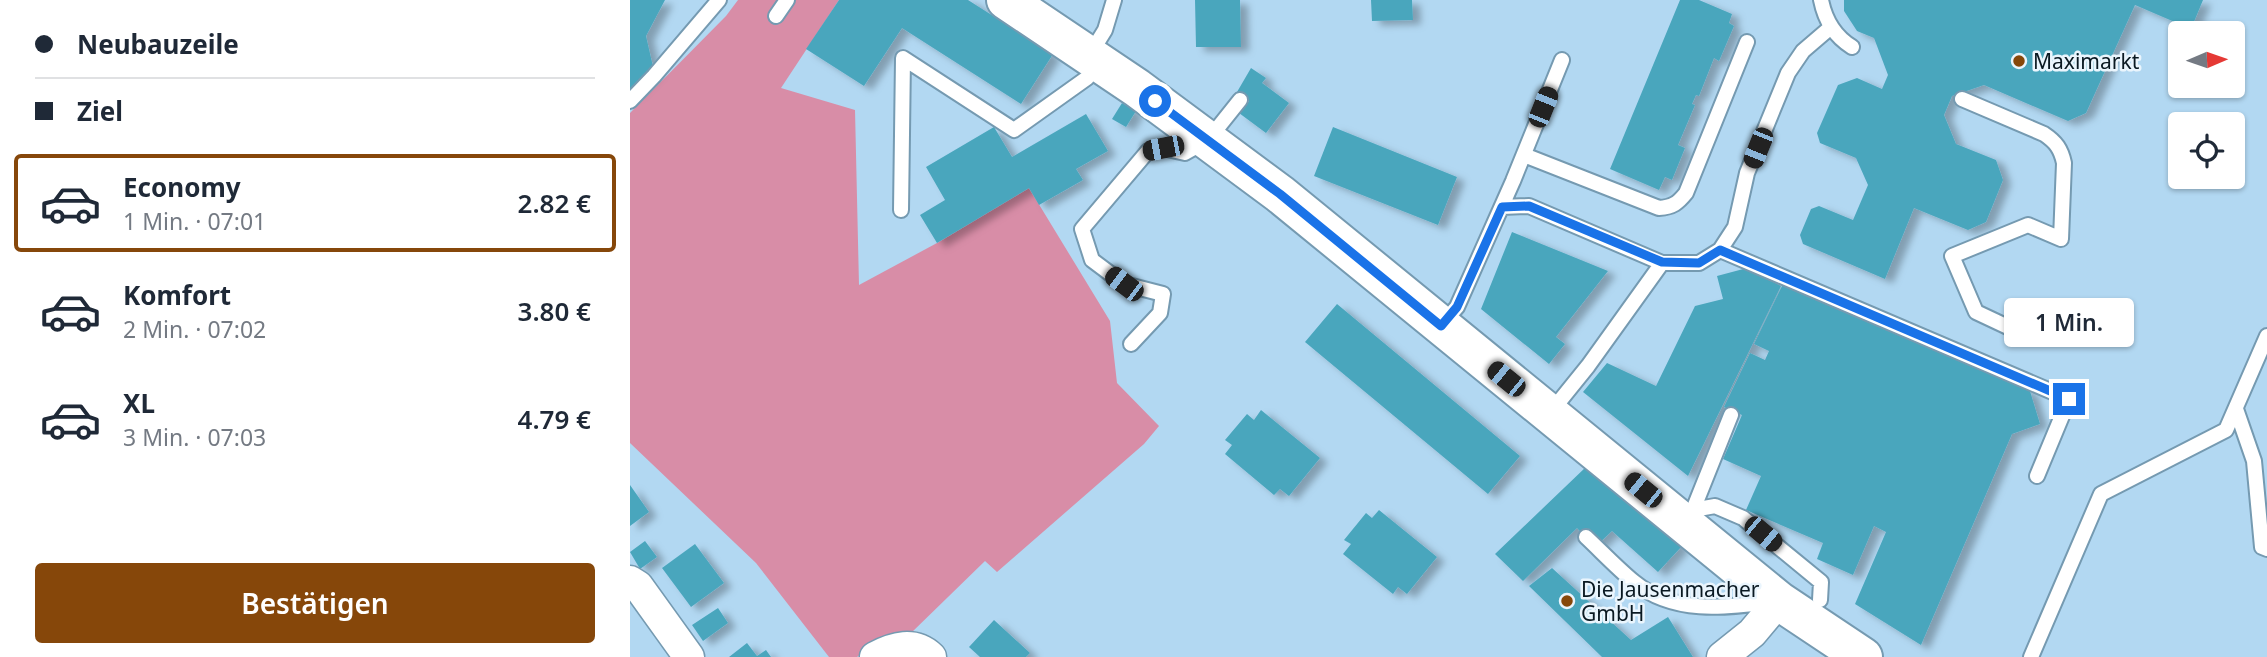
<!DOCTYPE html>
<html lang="de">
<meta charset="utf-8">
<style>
body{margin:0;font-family:"Noto Sans",sans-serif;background:#f6f6f7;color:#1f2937;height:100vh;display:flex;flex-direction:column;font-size:26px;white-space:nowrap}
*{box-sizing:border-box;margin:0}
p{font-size:23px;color:#747a83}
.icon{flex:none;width:38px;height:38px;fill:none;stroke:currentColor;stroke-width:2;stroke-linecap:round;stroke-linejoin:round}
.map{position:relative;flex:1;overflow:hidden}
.panel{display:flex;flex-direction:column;background:#fff;width:630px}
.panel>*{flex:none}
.guide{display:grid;align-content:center;height:154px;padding:0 35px;background:#fff}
.needle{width:46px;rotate:88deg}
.fabs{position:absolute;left:1538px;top:21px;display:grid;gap:14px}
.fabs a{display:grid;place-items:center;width:77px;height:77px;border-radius:7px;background:#fff;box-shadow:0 2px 5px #0004;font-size:35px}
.end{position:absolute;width:32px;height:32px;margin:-16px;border:9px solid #1a73e8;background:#fff;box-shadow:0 0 0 4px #fff}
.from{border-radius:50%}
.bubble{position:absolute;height:49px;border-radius:7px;background:#fff;box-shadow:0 2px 5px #0004;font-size:23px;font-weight:600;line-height:49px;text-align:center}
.car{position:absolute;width:21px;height:42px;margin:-21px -10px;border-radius:9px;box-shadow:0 0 5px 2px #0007;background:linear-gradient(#222 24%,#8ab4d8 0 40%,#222 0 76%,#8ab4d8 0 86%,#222 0)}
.guide b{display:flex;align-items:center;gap:24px;height:66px;font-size:26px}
.guide b+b{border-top:2px solid #e0e1e3}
.guide i{width:18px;height:18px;background:#1f2937}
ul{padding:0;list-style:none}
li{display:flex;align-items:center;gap:21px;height:98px;margin:0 14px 10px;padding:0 21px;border:4px solid transparent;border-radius:7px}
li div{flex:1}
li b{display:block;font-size:26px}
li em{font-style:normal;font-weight:600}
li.active{border-color:#86470a}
li>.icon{width:63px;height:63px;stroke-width:1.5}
.primary-button{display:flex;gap:14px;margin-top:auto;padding:14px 35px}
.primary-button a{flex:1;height:80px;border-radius:7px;background:#86470a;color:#fff;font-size:28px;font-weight:600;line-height:80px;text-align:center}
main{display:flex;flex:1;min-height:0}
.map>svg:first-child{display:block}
.green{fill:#d88da7}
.building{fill:#4aa6bd;filter:url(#shadow)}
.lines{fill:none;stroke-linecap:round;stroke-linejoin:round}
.lane-casing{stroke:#759ab1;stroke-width:18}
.street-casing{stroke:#759ab1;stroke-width:33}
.secondary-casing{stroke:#759ab1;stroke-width:42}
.lane{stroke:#fff;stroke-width:14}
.street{stroke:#fff;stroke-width:30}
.secondary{stroke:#fff;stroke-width:38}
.route{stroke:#1a73e8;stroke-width:9}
.poi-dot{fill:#86470a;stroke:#eaf5fd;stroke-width:2.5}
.labels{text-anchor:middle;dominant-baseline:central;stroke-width:5;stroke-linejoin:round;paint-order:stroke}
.poi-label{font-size:21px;fill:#0a1922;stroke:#eaf5fd;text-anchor:start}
</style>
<main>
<section class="panel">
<div class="guide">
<b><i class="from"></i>Neubauzeile</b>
<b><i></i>Ziel</b>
</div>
<ul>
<li class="active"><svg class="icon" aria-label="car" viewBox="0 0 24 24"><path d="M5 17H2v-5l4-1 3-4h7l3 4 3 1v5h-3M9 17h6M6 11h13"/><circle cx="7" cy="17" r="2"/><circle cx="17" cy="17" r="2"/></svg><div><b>Economy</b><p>1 Min. · 07:01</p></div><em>2.82 €</em></li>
<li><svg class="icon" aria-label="car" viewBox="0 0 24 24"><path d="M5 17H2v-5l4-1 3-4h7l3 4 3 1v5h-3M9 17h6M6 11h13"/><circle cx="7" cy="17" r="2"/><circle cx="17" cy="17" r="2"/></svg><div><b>Komfort</b><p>2 Min. · 07:02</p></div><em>3.80 €</em></li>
<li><svg class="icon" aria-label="car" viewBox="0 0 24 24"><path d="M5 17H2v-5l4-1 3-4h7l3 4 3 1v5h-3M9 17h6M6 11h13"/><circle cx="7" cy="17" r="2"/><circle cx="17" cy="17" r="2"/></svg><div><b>XL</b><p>3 Min. · 07:03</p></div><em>4.79 €</em></li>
</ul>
<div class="primary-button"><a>Bestätigen</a></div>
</section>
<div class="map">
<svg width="1637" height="657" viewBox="0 0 1637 657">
<defs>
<filter id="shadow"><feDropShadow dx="8" dy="4.5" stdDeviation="3.5" flood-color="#0004"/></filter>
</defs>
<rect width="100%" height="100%" fill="#b2d8f2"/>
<path class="green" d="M108 0H209L151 88 225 110 229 285 307 243 399 188 480 321 487 383 529 426 514 444 367 572 355 561 280 634H258L227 657H199L126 563 0 443V113L96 16Z"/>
<path class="building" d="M0 0H35L16 36 24 71 0 94Z
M209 0H338L423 54 391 104 272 28 234 86 176 49Z
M565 0H610L611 47H566Z
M741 0H782L783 20 742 21Z
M1050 0H1069L1102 14 1099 23 1104 26 1089 61 1084 58 1069 96 1066 95 1062 104 1065 105 1048 145 1055 148 1042 180 1035 177 1029 190 980 169Z
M1214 0H1573L1561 29 1505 5 1456 113 1438 121 1354 85 1322 96 1314 115 1326 144 1366 160 1373 180 1356 222 1338 230 1284 208 1255 279 1173 244 1170 235 1181 209 1189 206 1223 220 1238 185 1226 158 1190 143 1187 133 1208 85 1227 78 1252 89 1258 75 1244 38 1227 31 1214 11Z
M621 68 636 78 632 83 659 103 636 133 609 113 619 101 607 92Z
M492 103 506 111 496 127 482 119Z
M456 114 478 151 446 169 453 180 409 205 399 188 307 243 290 215 315 200 296 167 364 127 382 157Z
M703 127 827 177 808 225 684 176Z
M882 232 978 271 926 337 935 344 919 364 851 309Z
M1117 268 1151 286 1058 476 953 392 977 363 1026 386 1065 306 1093 299 1087 276Z
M1153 284 1400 391 1410 424 1382 434 1291 645 1225 604 1256 532 1244 526 1223 575 1187 559 1193 543 1116 510 1131 476 1093 459 1112 415 1094 407 1120 353 1135 360 1139 351 1124 344Z
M707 304 890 456 858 494 675 342Z
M631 410 690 458 659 496 650 489 644 495 595 454 602 445 595 440 617 414 624 420Z
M957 466 1052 546 1028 572 982 531 965 547 947 528 893 581 865 554Z
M0 485 19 512 0 526Z
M749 510 807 557 777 594 768 587 763 594 713 554 721 544 714 540 736 513 742 518Z
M15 541 27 557 10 569 0 552Z
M65 544 94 583 61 607 32 568Z
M922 568 1001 640 1038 617 1063 657H972L899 586Z
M88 608 98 623 73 641 62 625Z
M364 620 400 653 396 657H350L339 647Z
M117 643 127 656 136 650 141 657H99Z"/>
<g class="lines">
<g class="lane-casing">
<path id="lane" d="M1191 0C1195 20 1204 36 1222 47
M146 16 157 0
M459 56 475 30 484 0
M1332 99 1414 134C1426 142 1431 149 1434 163L1431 239 1398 225 1322 256 1346 312 1380 328 1397 322
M0 101 24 76 89 0
M894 155 1029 208C1043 207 1048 203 1056 193L1117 42
M872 207 899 206 1032 263 958 366 920 413
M271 210 273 58 384 130 457 78 466 62
M1090 250 1439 399 1407 476
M1032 263H1069L1090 250 1105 227 1117 173 1158 73 1173 51 1201 27
M813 323 827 307 883 181 932 60
M501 344 530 313 533 294 494 284 462 260 452 229 518 151 533 148 555 153 578 140 610 100
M1606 409 1624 461 1632 547 1637 549
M1063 510 1101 415
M1054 522 1063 510 1085 506 1113 518 1191 582 1190 600
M956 537C972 552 987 568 1004 582 1043 614 1094 608 1141 602
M1401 657 1471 494 1596 430 1637 336"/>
</g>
<g class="street-casing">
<path id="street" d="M0 581 8 586 59 657
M245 657C264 647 284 641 301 657
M1092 657 1122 633 1149 601"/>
</g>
<g class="secondary-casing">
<path id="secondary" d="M376 0 507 88 650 194 1149 601 1233 657"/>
</g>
<use href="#lane" class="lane"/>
<use href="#street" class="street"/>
<use href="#secondary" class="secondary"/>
</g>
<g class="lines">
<path class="route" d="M525 101 650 194 811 326 827 307 872 207 899 206 1032 262 1069 263 1090 250 1439 399"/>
</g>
<g class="poi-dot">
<circle cx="1389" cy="61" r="7"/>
<circle cx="937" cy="601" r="7"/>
</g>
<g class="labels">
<g class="poi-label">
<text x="1403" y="61">Maximarkt</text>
<text x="951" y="589">Die Jausenmacher<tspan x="951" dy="24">GmbH</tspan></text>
</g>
</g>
</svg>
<div class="fabs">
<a><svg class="needle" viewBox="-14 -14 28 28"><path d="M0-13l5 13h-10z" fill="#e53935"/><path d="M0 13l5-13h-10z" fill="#747a83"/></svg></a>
<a><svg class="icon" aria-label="locate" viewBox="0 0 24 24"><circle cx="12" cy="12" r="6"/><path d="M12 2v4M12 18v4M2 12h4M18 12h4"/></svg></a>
</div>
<i class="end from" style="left:525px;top:101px"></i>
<i class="end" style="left:1439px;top:399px"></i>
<div class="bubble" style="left:1374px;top:298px;width:130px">1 Min.</div>
<i class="car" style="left:913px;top:107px;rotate:22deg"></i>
<i class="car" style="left:533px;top:148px;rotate:259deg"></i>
<i class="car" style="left:1128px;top:148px;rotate:202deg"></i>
<i class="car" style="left:494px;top:284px;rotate:307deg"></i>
<i class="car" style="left:876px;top:379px;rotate:309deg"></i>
<i class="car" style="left:1013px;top:490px;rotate:309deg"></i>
<i class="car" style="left:1133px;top:534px;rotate:130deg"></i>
</div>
</main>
